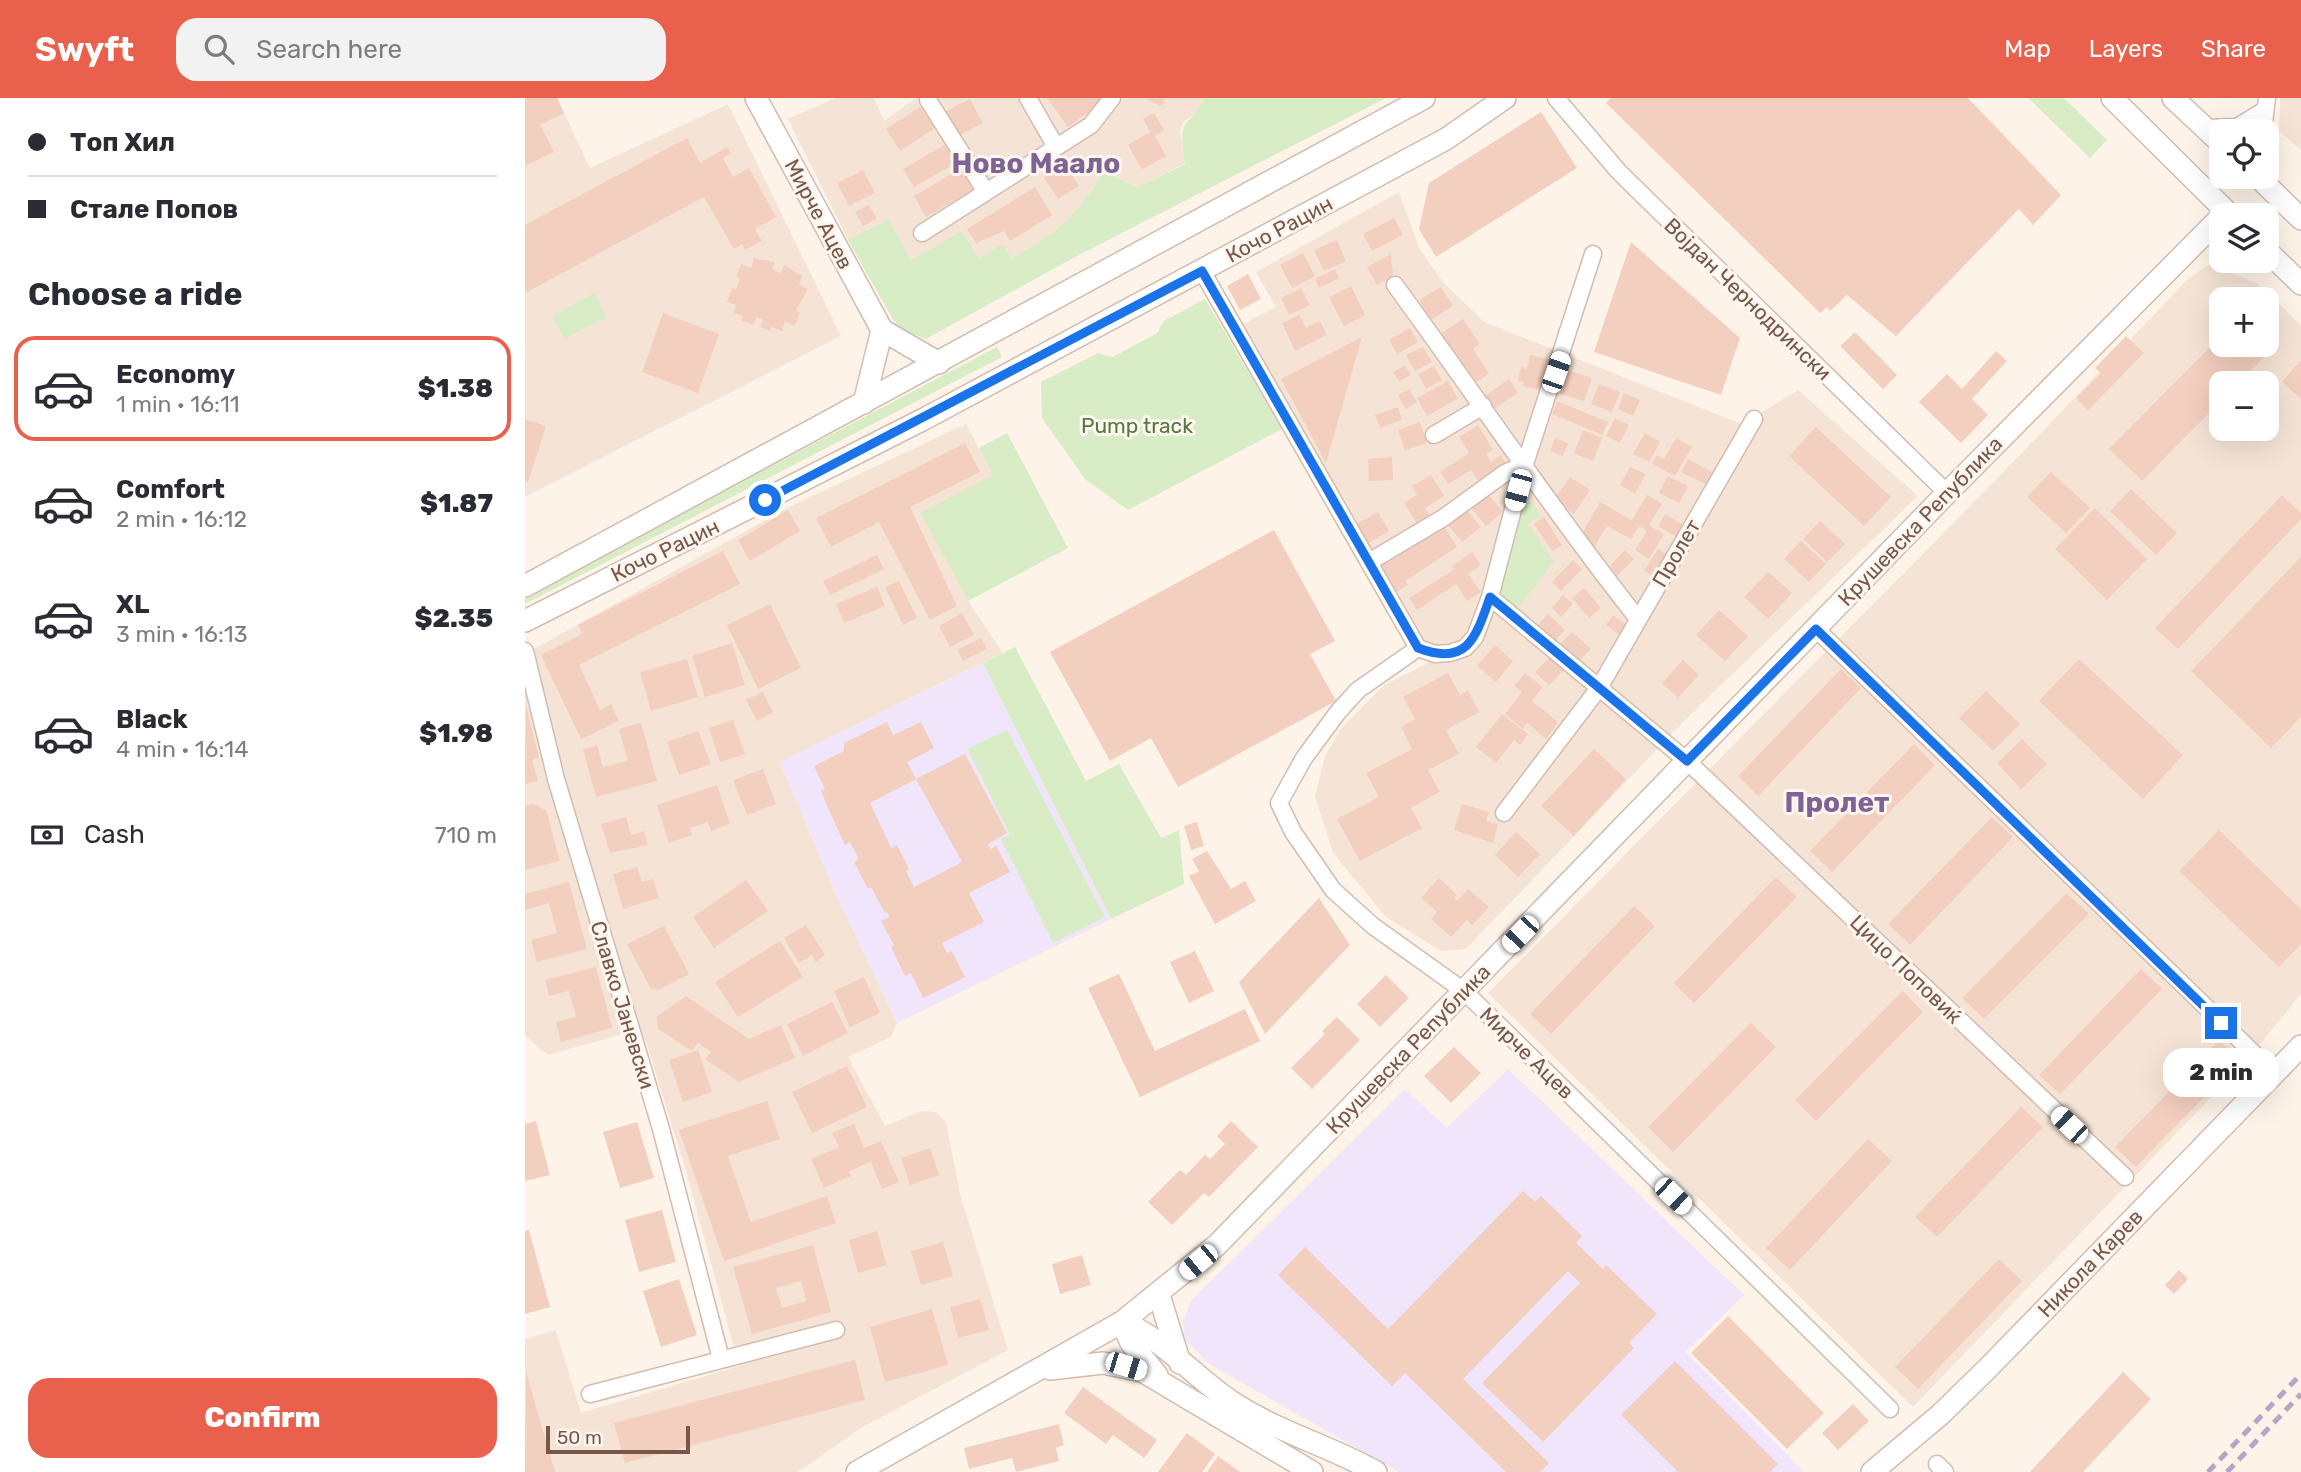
<!DOCTYPE html>
<meta charset="utf-8">
<style>
body{margin:0;font-family:Rubik,sans-serif;background:#f2f2f3;color:#2b2b33;height:100vh;display:flex;flex-direction:column;font-size:26px;white-space:nowrap}
*{box-sizing:border-box;margin:0}
p{font-size:23px;color:#7c7c81}
.icon{flex:none;width:38px;height:38px;fill:none;stroke:currentColor;stroke-width:2;stroke-linecap:round;stroke-linejoin:round}
.map{position:relative;flex:1;overflow:hidden}
.side{display:flex;flex-direction:column;background:#fff;width:525px}
.side>*{flex:none}
.banner{display:grid;align-content:center;height:154px;padding:0 28px;background:#fff}
.fabs{position:absolute;left:1684px;top:21px;display:grid;gap:14px}
.fabs a{display:grid;place-items:center;width:70px;height:70px;border-radius:14px;background:#fff;box-shadow:0 7px 28px #0002;font-size:35px}
.scale{position:absolute;left:21px;bottom:18px;width:144px;box-sizing:border-box;padding-left:7px;border:4px solid #78574b;border-top:0;font-size:19px;line-height:24px;white-space:nowrap;color:#78574b;-webkit-text-stroke:5px #fff7ef;paint-order:stroke}
.end{position:absolute;width:32px;height:32px;margin:-16px;border:9px solid #1a73e8;background:#fff;box-shadow:0 0 0 4px #fff}
.from{border-radius:50%}
.bubble{position:absolute;height:49px;border-radius:21px;background:#fff;box-shadow:0 7px 28px #0002;font-size:23px;font-weight:800;line-height:49px;text-align:center}
.car{position:absolute;width:21px;height:42px;margin:-21px -10px;border-radius:9px;box-shadow:0 0 5px 2px #0007;background:linear-gradient(#fff 24%,#345 0 40%,#fff 0 76%,#345 0 86%,#fff 0)}
.banner b{display:flex;align-items:center;gap:24px;height:66px;font-size:26px}
.banner b+b{border-top:2px solid #e1e1e2}
.banner i{width:18px;height:18px;background:#2b2b33}
ul{padding:0;list-style:none}
li{display:flex;align-items:center;gap:21px;height:105px;margin:0 14px 10px;padding:0 14px;border:4px solid transparent;border-radius:21px}
li div{flex:1}
li b{display:block;font-size:26px}
li em{font-style:normal;font-weight:800}
li.current{border-color:#e9614c}
li>.icon{width:63px;height:63px;stroke-width:1.5}
h2{padding:0 28px;font-size:32px;line-height:84px}
.pay{display:flex;align-items:center;gap:18px;height:77px;padding:0 28px;font-size:26px}
.pay p{margin-inline-start:auto}
.button{display:flex;gap:14px;margin-top:auto;padding:14px 28px}
.button a{flex:1;height:80px;border-radius:21px;background:#e9614c;color:#fff;font-size:28px;font-weight:800;line-height:80px;text-align:center}
header{display:flex;align-items:center;gap:42px;box-sizing:border-box;height:98px;padding:0 35px;background:#e9614c;color:#fff}
header strong{font-size:33px}
nav{display:flex;gap:38px;margin-inline-start:auto;font-size:24px}
.search{width:490px;height:63px;background:#f2f2f3;display:flex;align-items:center;gap:18px;box-sizing:border-box;padding:0 24px;border-radius:21px;color:#7c7c81;font-size:26px}
main{display:flex;flex:1;min-height:0}
.map>svg:first-child{display:block}
.residential{fill:#f5e4d6;fill-rule:evenodd}
.education{fill:#f0e5fa}
.green{fill:#d8ecc6}
.building{fill:#f3cfbf;fill-rule:evenodd}
.lines{fill:none;stroke-linecap:round;stroke-linejoin:round}
.minor-casing{stroke:#d2bcb0;stroke-width:19}
.tertiary-casing{stroke:#d2bcb0;stroke-width:24}
.minor{stroke:#fff;stroke-width:16}
.tertiary{stroke:#fff;stroke-width:21}
.rail{stroke:#b5a5c8;stroke-width:5;stroke-dasharray:10 7;stroke-linecap:butt}
.route{stroke:#1a73e8;stroke-width:9}
.labels{text-anchor:middle;dominant-baseline:central;stroke-width:6;stroke-linejoin:round;paint-order:stroke}
.street-label{font-size:21px;fill:#78574b;stroke:#fff7ef}
.park-label{font-size:21px;fill:#557840;stroke:#fff7ef}
.district-label{font-size:28px;font-weight:bold;fill:#7f6394;stroke:#fff7ef}
</style>
<header>
<strong>Swyft</strong>
<div class="search"><svg class="icon" aria-label="search" viewBox="0 0 24 24"><circle cx="10" cy="10" r="6"/><path d="M15 15l6 6"/></svg>Search here</div>
<nav><a>Map</a><a>Layers</a><a>Share</a></nav>
</header>
<main>
<section class="side">
<div class="banner">
<b><i class="from"></i>Топ Хил</b>
<b><i></i>Стале Попов</b>
</div>
<h2>Choose a ride</h2>
<ul>
<li class="current"><svg class="icon" aria-label="car" viewBox="0 0 24 24"><path d="M5 17H2v-5l4-1 3-4h7l3 4 3 1v5h-3M9 17h6M6 11h13"/><circle cx="7" cy="17" r="2"/><circle cx="17" cy="17" r="2"/></svg><div><b>Economy</b><p>1 min · 16:11</p></div><em>$1.38</em></li>
<li><svg class="icon" aria-label="car" viewBox="0 0 24 24"><path d="M5 17H2v-5l4-1 3-4h7l3 4 3 1v5h-3M9 17h6M6 11h13"/><circle cx="7" cy="17" r="2"/><circle cx="17" cy="17" r="2"/></svg><div><b>Comfort</b><p>2 min · 16:12</p></div><em>$1.87</em></li>
<li><svg class="icon" aria-label="car" viewBox="0 0 24 24"><path d="M5 17H2v-5l4-1 3-4h7l3 4 3 1v5h-3M9 17h6M6 11h13"/><circle cx="7" cy="17" r="2"/><circle cx="17" cy="17" r="2"/></svg><div><b>XL</b><p>3 min · 16:13</p></div><em>$2.35</em></li>
<li><svg class="icon" aria-label="car" viewBox="0 0 24 24"><path d="M5 17H2v-5l4-1 3-4h7l3 4 3 1v5h-3M9 17h6M6 11h13"/><circle cx="7" cy="17" r="2"/><circle cx="17" cy="17" r="2"/></svg><div><b>Black</b><p>4 min · 16:14</p></div><em>$1.98</em></li>
</ul>
<div class="pay"><svg class="icon" aria-label="cash" viewBox="0 0 24 24"><path d="M3 7h18v10H3z"/><circle cx="12" cy="12" r="2"/></svg>Cash<p>710 m</p></div>
<div class="button"><a>Confirm</a></div>
</section>
<div class="map">
<svg width="1776" height="1374" viewBox="0 0 1776 1374">
<rect width="100%" height="100%" fill="#fdf3e8"/>
<path class="residential" d="M0 0H32L65 70 203 6 316 238 0 399Z
M311 0H349L359 23 391 0H680L671 15 659 23 655 34 660 65 613 89 579 74 554 112 526 138 486 160H454L437 133 386 163 363 121 323 142 263 21Z
M1755 0H1776V52L1754 33Z
M874 94 894 150 917 183 959 224 1217 326 1273 292 1393 398 1163 619 941 851 916 853 861 819 808 755 790 699 800 658 816 631 859 587 903 565 898 542 816 396 787 352 718 226 751 209 731 174Z
M1684 167 1732 185 1776 227V896L1722 962 1388 1309 963 895 1466 387 1665 179ZM1696 201H1741V247H1696ZM1696 285H1741V331H1696Z
M441 326 468 377 443 503 478 555 255 664 309 792 372 925 366 939 323 959 360 1028 397 1013 411 1014 421 1024 435 1096 483 1252 336 1330 273 1374H0V1241L31 1232 56 1315 214 1268 161 1073 121 943 98 936 23 957 0 938V556L264 409Z"/>
<path class="education" d="M458 565 586 821 372 925 309 792 255 664Z
M983 971 1219 1197 1161 1254 1279 1374H874L684 1266 660 1241 658 1223 667 1202 880 991 922 1030Z"/>
<path class="green" d="M680 0H861L550 159 401 241 373 230 323 142 363 121 386 162 437 133 454 160 478 146 486 160C535 135 550 119 579 74L613 89 660 66C653 16 659 36 680 0Z
M1503 0H1539L1582 42 1565 60Z
M69 195 82 219 39 241 27 218Z
M680 201 757 331 603 412 560 381 517 320 516 284 573 255 588 259 632 235 639 223Z
M472 249 477 259 0 506V498Z
M482 335 543 450 443 503 396 415 468 377 454 350Z
M998 404H1007L1016 417 1003 426 1029 464 991 512 972 497Z
M490 549 561 683 594 666 636 740 654 732 659 786 586 821 458 565Z
M482 632 580 819 528 845 476 741 485 737 443 651Z"/>
<path class="building" d="M0 0H32L39 15 15 27 29 54 0 68Z
M522 0H576L574 7 543 29Z
M623 0H640L637 8 622 2Z
M1086 0H1443L1536 97 1508 127 1494 111 1371 238 1322 197 1305 213 1302 209 1295 215 1081 5Z
M445 1 458 25 433 38 421 13Z
M395 9 410 30 375 53 361 31Z
M1016 14 1052 70 911 159 894 131 904 85Z
M629 15 639 32 630 38 641 58 617 71 603 47 625 34 618 21Z
M162 40 175 65 202 49 206 55 198 60 208 79 224 70 251 119 230 131 237 143 220 152 217 146 209 151 179 99 0 195V127Z
M421 46 431 65 389 89 378 71Z
M541 66 554 88 533 101 519 80Z
M438 69 451 90 401 119 389 98Z
M338 72 350 95 324 108 312 85Z
M510 89 527 117 485 143 479 133 451 145 442 131Z
M344 107 352 121 338 128 330 114Z
M869 120 878 137 847 153 838 136Z
M812 142 821 163 799 173 789 152Z
M1106 144 1215 240 1196 297 1069 254Z
M778 155 790 178 767 190 755 167Z
M866 156 868 178 852 187 842 169Z
M229 160 250 164 247 171 256 175 259 167 277 178 274 187 283 191 271 212 275 214 270 228 260 224 257 233 247 229 245 233 235 229 238 222 231 219 228 227 216 222 218 218 208 215 211 207 202 204 207 190 211 191 215 181 211 179 216 166 226 170Z
M810 171 814 180 794 190 790 181Z
M723 176 736 201 715 212 702 188Z
M826 188 840 217 819 228 804 199Z
M916 189 928 208 906 222 894 202Z
M776 190 785 207 764 217 756 200Z
M138 215 194 236 173 295 117 274Z
M774 217 781 230 795 223 802 237 770 253 757 225Z
M938 221 955 246 948 251 964 276 948 286 915 236Z
M885 230 893 244 872 256 864 242Z
M1330 234 1372 277 1358 291 1315 248Z
M1601 238 1619 255 1563 312 1551 300 1576 275 1570 270Z
M1696 238V247H1735L1743 255 1713 285H1696V303L1617 383 1584 351Z
M837 239 801 365 756 281Z
M898 249 907 264 890 273 881 257Z
M1471 253 1482 263 1447 301 1463 317 1436 345 1394 304 1422 276 1437 291Z
M1005 257 1025 261 1017 293 998 288 999 284 993 283 996 269 1002 271Z
M1776 262V301L1757 284Z
M880 267 886 277 874 283 868 274Z
M909 268 917 282 901 291 893 276Z
M1043 272 1067 280 1059 303 1035 296Z
M984 281 993 295 969 311 960 298Z
M923 283 933 301 902 318 892 300Z
M1074 286 1095 294 1087 314 1066 306Z
M884 291 892 304 881 311 873 297Z
M1099 295 1115 302 1108 318 1093 311Z
M1032 303 1083 324 1077 337 1027 316Z
M873 309 877 322 855 330 850 317Z
M1090 320 1104 327 1095 345 1081 338Z
M0 321 21 328 3 384 0 383Z
M895 324 902 345 880 352 873 332Z
M953 327 968 352 961 356 966 364 976 357 983 369 955 386 946 372 923 386 915 374 944 355 934 339Z
M1291 329 1366 399 1339 428 1264 358Z
M1058 332 1077 340 1068 363 1049 355Z
M1120 335 1135 344 1124 364 1108 356Z
M1030 340 1043 345 1038 358 1025 353Z
M1151 340 1167 349 1150 378 1127 366 1132 357 1139 361Z
M440 345 455 374 385 409 432 508 405 522 354 424 306 449 291 420Z
M867 359 868 382 844 383 843 361Z
M1163 361 1193 377 1186 389 1156 374Z
M1105 369 1121 376 1110 395 1095 387Z
M1526 374 1565 410 1541 435 1502 399Z
M906 377 919 398 900 410 906 419 893 427 879 405 892 397 887 388Z
M1143 378 1163 388 1154 405 1134 395Z
M1045 379 1065 392 1049 416 1029 402Z
M1606 391 1652 435 1631 457 1585 413Z
M964 397 978 414 961 428 947 411Z
M1122 397 1137 406 1124 427 1139 436 1124 461 1110 452 1122 433 1114 428 1106 441 1082 428 1067 453 1055 439 1075 404 1107 422Z
M1757 397 1776 415V421L1653 551 1630 530Z
M1570 410 1622 461 1582 502 1530 451Z
M941 411 956 429 937 444 922 426Z
M263 412 275 433 225 463 213 442Z
M853 414 864 433 839 448 828 428Z
M1140 416 1162 429 1155 441 1133 428Z
M1019 419 1037 447 1027 453 1009 426Z
M1295 423 1320 446 1302 464 1278 441Z
M918 427 932 449 880 483 883 487 869 495 852 469Z
M749 432 810 543 785 556 811 603 653 689 626 640 585 663 525 554Z
M1276 443 1301 466 1284 484 1259 461Z
M1133 451 1145 458 1131 480 1119 473Z
M1100 452 1109 461 1089 481 1080 473Z
M198 453 215 486 54 567 75 612 86 606 94 623 56 641 16 557 57 536 53 527Z
M947 454 956 467 943 476 956 494 942 503 931 486 892 512 884 500 930 471 927 468Z
M352 457 359 471 305 497 298 483Z
M1776 459V619L1746 650 1666 573Z
M1048 462 1057 471 1036 493 1027 484Z
M1243 474 1267 495 1243 521 1219 499Z
M374 483 392 520 378 527 360 489Z
M352 489 360 508 319 525 311 506Z
M1059 490 1076 510 1064 520 1047 500Z
M1038 497 1048 506 1036 519 1027 510Z
M245 506 276 570 233 591 202 527Z
M1194 512 1223 538 1200 563 1171 537Z
M437 515 449 537 425 549 414 528Z
M1023 516 1040 532 1028 545 1011 529Z
M1088 517 1104 529 1097 539 1081 527Z
M1047 534 1066 551 1052 565 1033 548Z
M456 540 462 551 438 563 432 552Z
M207 545 220 587 180 599 167 558Z
M970 547 988 563 971 584 952 568Z
M1028 556 1042 569 1024 587 1010 574Z
M162 561 173 599 126 613 115 574Z
M1554 561 1658 657 1618 701 1514 603Z
M1158 562 1174 577 1153 600 1137 585Z
M1316 571 1336 590 1233 698 1213 678Z
M923 575 935 597 943 592 954 614 921 632 934 656 903 672 915 694 886 710 897 730 835 763 812 721 854 699 841 675 887 651 876 629 890 621 878 599Z
M1000 575 1018 589 1007 603 1033 624 1021 641 1002 625 998 631 980 616 997 594 989 588Z
M1461 593 1495 626 1468 653 1434 620Z
M238 594 248 614 232 623 221 602Z
M1 608 14 660 7 662 13 683 0 686Z
M977 616 1003 636 995 647 989 642 971 665 951 649Z
M208 622 220 656 195 664 184 630Z
M362 624 368 637 396 624 409 650 382 664 391 681 345 705 366 750 372 747 384 771 381 773 389 789 437 764 391 681 440 656 482 735 463 746 466 751 471 748 485 774 444 795 459 824 417 845 422 855 427 853 440 879 398 900 386 875 380 878 366 849 369 847 356 823 365 819 362 814 360 815 346 789 343 791 329 764 334 761 325 744 320 747 307 719 296 693 300 691 289 668 319 653V645Z
M116 625 132 683 71 699 58 651 72 647 78 669 103 663 94 631Z
M173 633 186 666 154 677 142 644Z
M1497 641 1522 666 1496 691 1472 665Z
M1389 646 1410 667 1307 774 1285 753Z
M1069 651 1101 681 1049 738 1016 708Z
M238 671 251 706 222 717 208 682Z
M192 687 205 726 186 733 183 724 165 730 167 737 144 745 132 707Z
M8 706 21 712 35 763 0 772V708Z
M937 706 964 714 961 723 973 726 968 745 929 732Z
M101 719 106 737 119 733 123 747 85 755 76 726Z
M1467 719 1488 739 1385 847 1363 826Z
M672 724 679 748 666 752 659 728Z
M1694 732 1776 811V846L1754 869 1654 773Z
M991 734 1015 756 993 779 970 757Z
M682 753 706 791 720 783 731 803 690 826 664 778 674 773 667 761Z
M112 769 117 784 128 781 134 800 98 811 88 776Z
M1251 779 1272 799 1169 905 1149 885Z
M914 780 932 797 929 800 932 803 943 791 964 809 947 827 942 822 926 839 906 821 912 814 896 800Z
M221 782 243 813 189 850 168 819Z
M44 784 62 851 12 864 6 842 32 835 24 805 0 812V796Z
M1542 795 1564 816 1459 921 1437 900Z
M794 800 825 847 740 936 714 884Z
M1109 808 1130 828 1026 936 1005 916Z
M281 827 300 857 291 864 287 857 274 865 259 840Z
M139 828 164 876 133 892 126 891 102 846Z
M255 843 278 879 213 919 190 884Z
M670 853 689 893 664 905 645 864Z
M71 869 87 930 36 944 31 924 51 919 44 893 24 898 20 882Z
M1616 871 1637 891 1535 996 1514 977Z
M594 876 630 953 720 911 735 943 615 999 563 890Z
M861 877 884 900 855 929 832 906Z
M339 879 355 915 325 929 309 893Z
M1378 893 1398 914 1291 1023 1270 1002Z
M161 898 224 941 256 927 270 960 214 984 180 961 186 954 173 945 167 953 133 931 132 918Z
M307 904 323 935 278 958 262 926Z
M812 919 835 942 787 991 766 970 800 936 797 933Z
M1226 925 1251 949 1148 1054 1123 1029Z
M1694 942 1715 962 1611 1069 1590 1049Z
M929 949 956 975 926 1005 899 978Z
M173 952 187 994 158 1004 144 962Z
M322 968 342 1009 287 1035 267 994Z
M242 1003 255 1041 203 1058 226 1124 302 1098 311 1125 199 1163 154 1032Z
M1496 1009 1518 1029 1412 1139 1390 1119Z
M11 1023 25 1077 0 1083V1026Z
M706 1023 733 1049 684 1099 679 1095 647 1127 623 1104 655 1072 661 1077 680 1057 685 1061 700 1046 692 1038Z
M112 1024 129 1080 95 1090 78 1034Z
M329 1026 339 1050 356 1043 374 1084 357 1091 346 1064 324 1073 326 1078 299 1090 286 1061 314 1049 307 1035Z
M1343 1041 1367 1063 1265 1172 1241 1150Z
M405 1050 414 1077 385 1087 376 1060Z
M998 1093 1010 1104 1016 1098 1057 1138 1051 1145 1078 1171 1081 1167 1132 1216 1104 1245 1109 1250 1018 1344 957 1285 1055 1185 1043 1173 938 1281 1024 1365 1015 1374H981L880 1275 867 1288 753 1177 780 1149 863 1231Z
M137 1112 151 1164 114 1174 100 1122Z
M4 1132 25 1209 0 1216V1133Z
M352 1133 362 1167 333 1175 324 1142Z
M418 1144 428 1178 396 1187 386 1153Z
M288 1147 306 1214 227 1236 208 1169ZM276 1183 281 1203 257 1210 251 1190Z
M557 1157 566 1187 535 1196 527 1166Z
M1474 1161 1497 1183 1393 1291 1370 1269Z
M1654 1172 1663 1181 1649 1196 1640 1187Z
M154 1181 172 1237 136 1249 118 1193Z
M455 1201 464 1232 433 1240 425 1209Z
M407 1211 423 1267 360 1284 345 1229Z
M1203 1218 1299 1315 1262 1351 1166 1255Z
M330 1262 340 1302 100 1365 89 1325Z
M1150 1263 1253 1366 1245 1374H1153L1096 1317Z
M1 1274 30 1374H0Z
M1598 1274 1626 1301 1558 1374H1505Z
M558 1289 632 1342 619 1360 588 1337 581 1346 539 1315Z
M1328 1306 1344 1323 1313 1352 1297 1335Z
M534 1326 539 1347 531 1350 534 1363 491 1374 487 1360 444 1371 439 1350Z
M662 1335 690 1356 677 1374H633Z
M693 1358 715 1374H682Z"/>
<g class="lines">
<g class="minor-casing">
<path id="minor" d="M503 0 531 49
M1031 0 1094 74 1422 395
M403 2 461 94
M1679 30 1712 29 1738 13
M1738 33 1742 0
M397 135 566 27 587 0
M1068 156 1000 366 965 499 950 539 940 550 925 555 910 556 893 550 833 592 813 614 779 660 754 705 768 734 808 792 848 828 939 893 1365 1311
M677 173 893 550
M870 187C951 298 1028 413 1113 521
M909 337 958 308
M844 464 918 420 980 375 1000 366
M965 499 1162 663 1600 1079
M1291 531 1749 975
M0 553 31 681 136 1031 196 1261
M979 715 1074 590 1229 321
M65 1296 311 1232
M1412 1366 1420 1374"/>
</g>
<g class="tertiary-casing">
<path id="tertiary" d="M231 0 357 232 414 265
M1587 0 1705 117
M1648 0 1696 45
M1733 79 1776 121
M1741 152 1776 186
M339 305 357 232
M0 488 899 0
M0 523 399 321 921 41 980 0
M634 1197 655 1265
M597 1224C636 1238 673 1283 710 1306 755 1335 805 1348 851 1374
M597 1224 606 1245 632 1277
M525 1271 578 1265 617 1273 787 1374
M332 1374 597 1224 692 1147 1422 395 1696 119
M1347 1374 1416 1316 1464 1269 1776 948"/>
</g>
<use href="#minor" class="minor"/>
<use href="#tertiary" class="tertiary"/>
<path class="rail" d="M1683 1374 1776 1276
M1702 1374 1776 1296"/>
</g>
<g class="lines">
<path class="route" d="M240 402 677 173 893 550C943 569 951 539 965 499L1162 663 1291 531 1696 925"/>
</g>
<g class="labels">
<g class="street-label">
<text transform="translate(294 116) rotate(62)">Мирче Ацев</text>
<text transform="translate(754 131) rotate(-28)">Кочо Рацин</text>
<text transform="translate(1223 201) rotate(44)">Војдан Чернодрински</text>
<text transform="translate(1395 423) rotate(-46)">Крушевска Република</text>
<text transform="translate(140 452) rotate(-26)">Кочо Рацин</text>
<text transform="translate(1151 455) rotate(-60)">Пролет</text>
<text transform="translate(1381 871) rotate(44)">Цицо Поповиќ</text>
<text transform="translate(98 907) rotate(73)">Славко Јаневски</text>
<text transform="translate(883 951) rotate(-46)">Крушевска Република</text>
<text transform="translate(1002 955) rotate(44)">Мирче Ацев</text>
<text transform="translate(1565 1165) rotate(-46)">Никола Карев</text>
</g>
<g class="park-label">
<text x="612" y="327">Pump track</text>
</g>
<g class="district-label">
<text x="511" y="65">Ново Маало</text>
<text x="1312" y="704">Пролет</text>
</g>
</g>
</svg>
<div class="fabs">
<a><svg class="icon" aria-label="locate" viewBox="0 0 24 24"><circle cx="12" cy="12" r="6"/><path d="M12 2v4M12 18v4M2 12h4M18 12h4"/></svg></a>
<a><svg class="icon" aria-label="layers" viewBox="0 0 24 24"><path d="M12 4l9 5-9 5-9-5zM3 14l9 5 9-5"/></svg></a>
<a>+</a>
<a>−</a>
</div>
<div class="scale">50 m</div>
<i class="end from" style="left:240px;top:402px"></i>
<i class="end" style="left:1696px;top:925px"></i>
<div class="bubble" style="left:1638px;top:950px;width:116px">2 min</div>
<i class="car" style="left:1031px;top:274px;rotate:19deg"></i>
<i class="car" style="left:993px;top:392px;rotate:195deg"></i>
<i class="car" style="left:995px;top:836px;rotate:224deg"></i>
<i class="car" style="left:1544px;top:1027px;rotate:314deg"></i>
<i class="car" style="left:1148px;top:1098px;rotate:134deg"></i>
<i class="car" style="left:673px;top:1164px;rotate:230deg"></i>
<i class="car" style="left:601px;top:1268px;rotate:107deg"></i>
</div>
</main>
